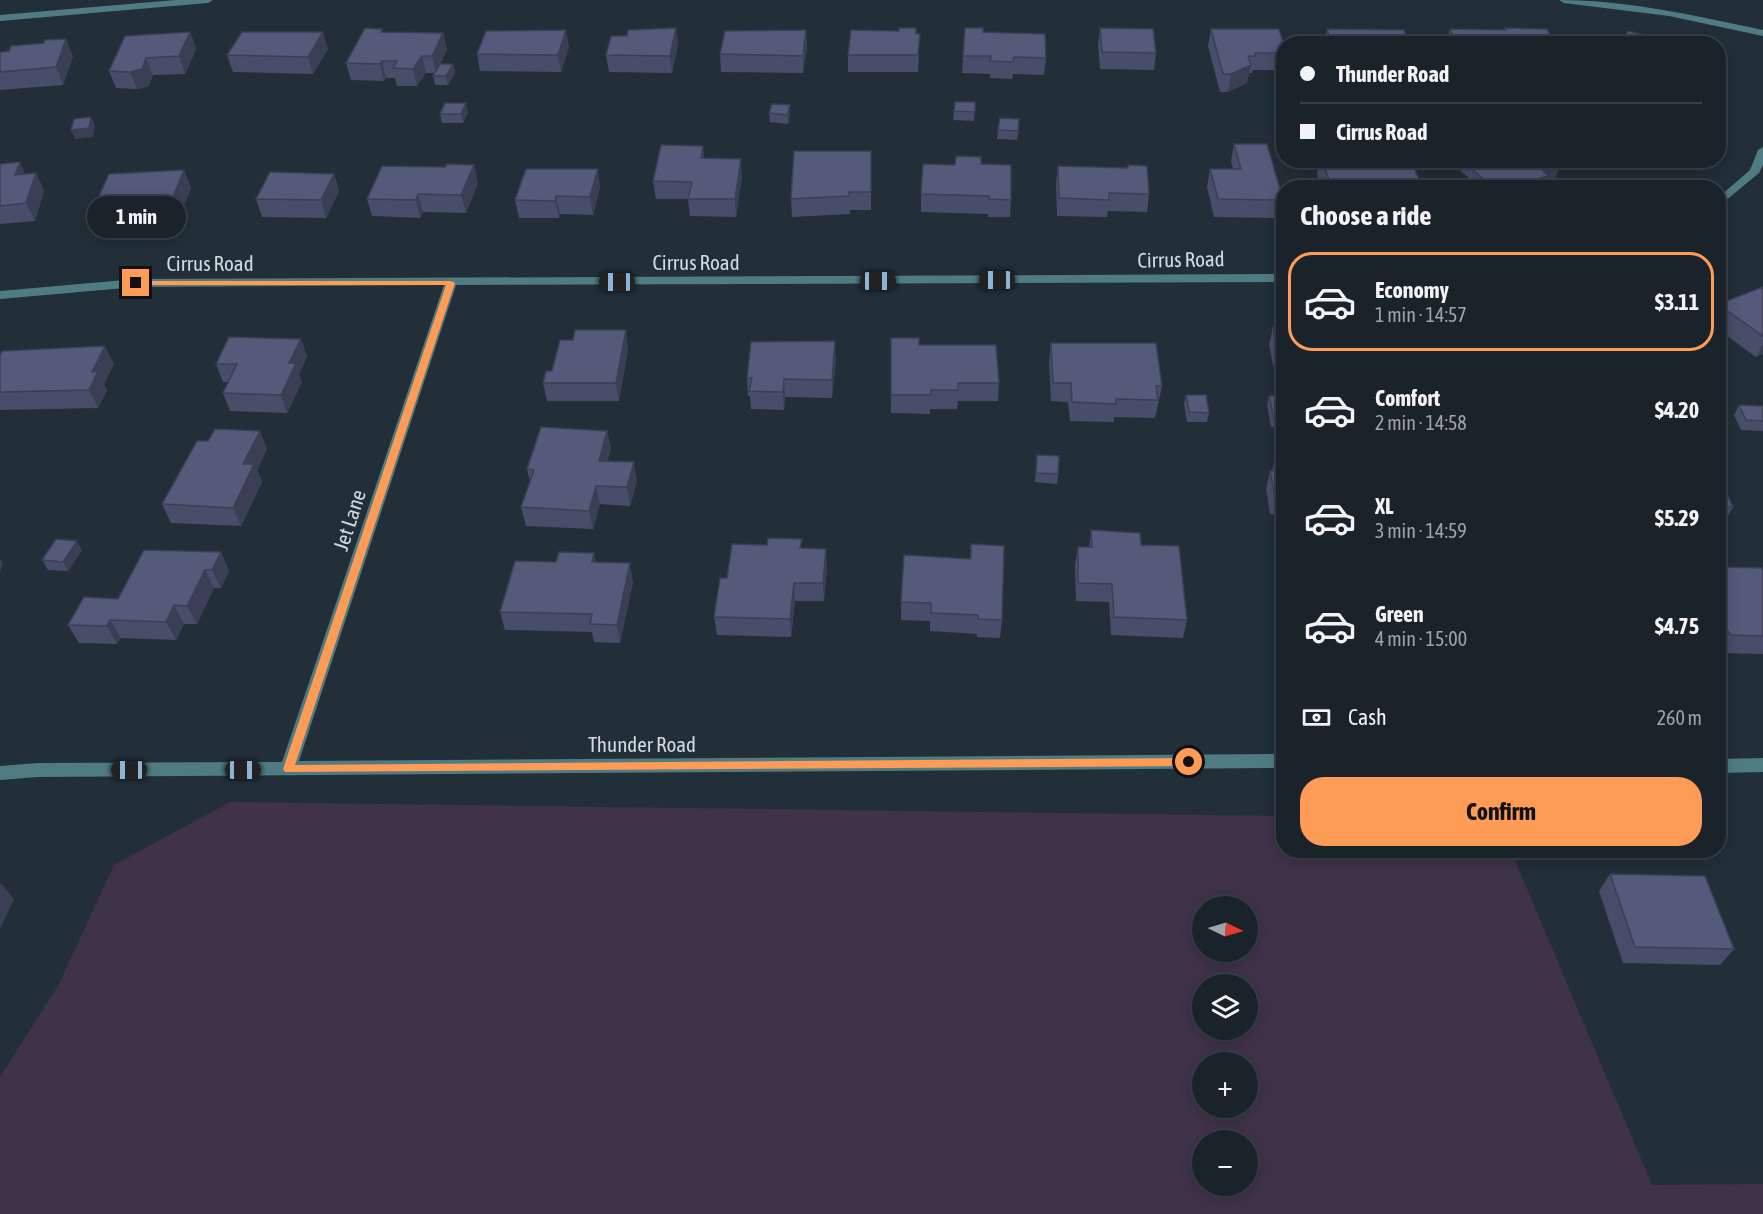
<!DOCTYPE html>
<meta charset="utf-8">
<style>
body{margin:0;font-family:"Asap Condensed",sans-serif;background:#232b32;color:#f1f3f6;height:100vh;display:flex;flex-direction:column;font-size:22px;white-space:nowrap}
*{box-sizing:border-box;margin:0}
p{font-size:20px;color:#9fa4a8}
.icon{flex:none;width:33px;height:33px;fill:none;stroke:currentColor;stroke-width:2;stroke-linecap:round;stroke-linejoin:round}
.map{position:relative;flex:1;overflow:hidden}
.panel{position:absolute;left:1276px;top:180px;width:450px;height:678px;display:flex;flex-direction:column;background:#1a232a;border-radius:24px;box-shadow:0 3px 15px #0003,0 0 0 2px #384047}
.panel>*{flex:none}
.guide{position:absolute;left:1276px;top:36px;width:450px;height:132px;border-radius:24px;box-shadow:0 3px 15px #0003,0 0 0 2px #384047;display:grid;align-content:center;height:132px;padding:0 24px;background:#1a232a}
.needle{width:39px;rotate:95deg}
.fabs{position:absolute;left:1192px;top:896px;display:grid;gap:12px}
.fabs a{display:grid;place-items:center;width:66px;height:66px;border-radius:50%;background:#1a232a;box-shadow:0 3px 15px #0003,0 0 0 2px #384047;font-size:30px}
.end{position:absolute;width:27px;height:27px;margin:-14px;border:8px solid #fe9c57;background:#111;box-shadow:0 0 0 3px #111}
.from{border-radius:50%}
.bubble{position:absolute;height:42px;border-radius:21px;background:#1a232a;box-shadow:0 3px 15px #0003,0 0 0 2px #384047;font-size:20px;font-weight:700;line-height:42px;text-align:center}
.car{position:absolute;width:18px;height:36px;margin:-18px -9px;border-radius:8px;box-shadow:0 0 4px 2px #0007;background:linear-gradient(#222 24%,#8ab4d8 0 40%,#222 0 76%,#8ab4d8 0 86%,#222 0)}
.guide b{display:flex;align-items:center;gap:21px;height:57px;font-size:22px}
.guide b+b{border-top:2px solid #384047}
.guide i{width:15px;height:15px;background:#f1f3f6}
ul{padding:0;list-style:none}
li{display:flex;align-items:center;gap:18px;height:99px;margin:0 12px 9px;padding:0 12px;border:3px solid transparent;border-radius:24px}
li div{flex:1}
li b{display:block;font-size:22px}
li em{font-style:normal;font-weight:700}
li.active{border-color:#fe9c57}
li>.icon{width:54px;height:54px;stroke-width:1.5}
h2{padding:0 24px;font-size:27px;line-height:72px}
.pay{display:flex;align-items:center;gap:15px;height:66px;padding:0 24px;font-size:22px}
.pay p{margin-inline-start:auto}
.action{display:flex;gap:12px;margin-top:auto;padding:12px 24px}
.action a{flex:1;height:69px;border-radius:24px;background:#fe9c57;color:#111;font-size:24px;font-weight:700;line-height:69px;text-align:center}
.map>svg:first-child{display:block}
.green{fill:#3f3249;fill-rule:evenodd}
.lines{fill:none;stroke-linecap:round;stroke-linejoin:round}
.minor{fill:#4f7c82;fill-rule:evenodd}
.wall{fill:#484d69}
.shaded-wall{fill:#3b3f55}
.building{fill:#545a7a;stroke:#3b3f55;stroke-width:1.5}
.route{fill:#fe9c57}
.labels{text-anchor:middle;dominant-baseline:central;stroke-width:5;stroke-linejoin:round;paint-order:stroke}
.street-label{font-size:21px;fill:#d3dbe1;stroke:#222f38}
</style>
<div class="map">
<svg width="1763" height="1214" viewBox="0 0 1763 1214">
<rect width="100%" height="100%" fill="#222f38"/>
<path class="green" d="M230 802 1284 816V850L1511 851 1652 1185 1763 1184V1214H0V1077L58 986 114 865ZM1203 906H1248V951H1203ZM1203 984H1248V1029H1203ZM1203 1062H1248V1107H1203ZM1203 1140H1248V1185H1203Z"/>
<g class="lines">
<path class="minor" d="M175 0H213L208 3 0 21V15Z
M1559 0C1628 0 1696 16 1763 30V36L1669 16 1564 3Z
M1763 147V165L1759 173 1719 206V197L1750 170 1758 150Z
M1284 274V282L456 285 299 761 1284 754V768L38 777 0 780V766L38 763 282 762 444 285 136 287 0 299V291L136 279Z
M1763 758V772L1719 773V759Z"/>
</g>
<path class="wall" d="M676 28 678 44 672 73 609 72 606 55 627 36Z
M965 28 983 32 1046 58 1044 75 1013 74 1012 79 990 78V74L962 73Z
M1100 28 1156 53 1154 70 1100 69 1098 45Z
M1505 28 1554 44H1446L1450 29 1505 30Z
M1211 29 1284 45V65L1283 70H1253L1252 73H1249L1247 83 1228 92H1220L1208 46Z
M1327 29 1409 44H1324Z
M806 30 807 47 803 73 721 72 720 54Z
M190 32 196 49 185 74 153 75 149 86 137 89 116 88 109 71Z
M383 32 443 33 447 50 440 64H453L455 73 448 85H435L433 76 434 73H426L417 86H397L395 78H386L384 81 351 80 346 63Z
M916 34 919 51 918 72H848V55Z
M569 47 561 72 480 71 477 54Z
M328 49 313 74 233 72 227 55Z
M0 52 73 56 63 85 0 90Z
M975 102 974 121 953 120 954 111Z
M790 105V114L788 124 770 122 769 113Z
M468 112 463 123H442L440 114Z
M1019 128 1017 140 997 139 998 130Z
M1234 144 1282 196 1278 213H1275L1274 218 1214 217 1207 187 1210 169H1233L1231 161Z
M703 146 704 158 742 176 736 217 690 216 688 199H656L653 181Z
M871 151V210H850V214L792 217 791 199Z
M1320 160H1411L1420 182 1418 188H1321L1317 174Z
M1448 160H1550L1552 186 1544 187 1466 188 1469 178Z
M1584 160H1616L1605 170Z
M0 164 25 174 36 173 44 191 35 221 0 224Z
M955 165 1011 200 1010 217H988V214L921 212V194Z
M1058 166 1149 194 1147 212 1108 211 1107 217 1057 216 1056 183Z
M184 170 191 188 180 215 146 217 144 221 103 223 95 205Z
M334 174 339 191 326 218 262 217 256 199Z
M478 183 466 213 423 212 420 218 372 216 367 199Z
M600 187 593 215 560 214 559 218H519L515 200Z
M1763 287V354L1756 357 1719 330V304Z
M1273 327H1284V428L1271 427 1267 405 1269 396H1280L1269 345Z
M891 338 919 345 999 383 998 401H958L957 409H930V414L891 413Z
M301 339 307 357 299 374 302 382 287 413 230 411 223 393 228 382H223L216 364Z
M1051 343 1162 386 1155 418 1114 417V422L1070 421 1068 402 1051 401 1049 361Z
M628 349 619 401H547L543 383 552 371Z
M0 355 114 364 104 384 107 390 98 408 0 410Z
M836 359 832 398 785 397 784 410 751 409 750 396H748L747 378Z
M1186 395 1209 413 1207 422H1187L1184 404Z
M1739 405 1763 406V431L1741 430 1734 415Z
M607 431 611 449 607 461 637 481 630 506 600 504 593 529 526 526 521 507 530 482 527 469Z
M267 449 257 470 262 482 241 526 171 523 162 504Z
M1037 455 1058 474 1057 484 1035 482Z
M1274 463H1284V515L1270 514 1266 489 1270 471H1272Z
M1719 477 1733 507 1722 526H1719Z
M1091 530 1141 545 1187 620 1183 638 1111 635 1109 602 1076 601 1075 565 1078 547H1089Z
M971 544 1002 620 1000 638 977 637V634L930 631V621L901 620V602L970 559Z
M802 549 827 567 824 601H795L791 637 717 635 714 617 727 578Z
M82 550 68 571 48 570 42 560Z
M221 552 229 571 221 588H214L197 624H184L176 640 121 638 117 644 79 643 68 625 118 599Z
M556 562 596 563 633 582 620 643 594 642 592 632 505 630 500 612Z
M1719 567 1763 571V654L1719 653Z
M1610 874 1734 949 1720 965 1623 963 1599 891Z"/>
<path class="shaded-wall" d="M676 28 678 44 672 73 670 56Z
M566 30 569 47 561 72 558 55Z
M806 30 807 47 803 73V56Z
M190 32 196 49 185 74 179 56Z
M323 32 328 49 313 74 308 57Z
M443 33 447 50 436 73 432 56Z
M66 39 73 56 63 85 56 67Z
M422 56 426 73 417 86 413 69Z
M146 58 153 75 149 86 137 89 130 72Z
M382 61 386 78 384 81 380 64Z
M453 64 455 73 448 85 446 76Z
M1251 65 1247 83 1228 92 1231 74Z
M466 103 468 112 463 123 461 114Z
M790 105V114L788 124 787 115Z
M91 117 95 126 93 137 75 139 71 130Z
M703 146 704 163 701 158Z
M741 159 742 176 736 217 735 199Z
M1608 160H1616L1605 170Z
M20 162 28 180 15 175Z
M474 165 478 183 466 213 461 195Z
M1559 168 1552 186 1544 188H1507L1543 171Z
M598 169 600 187 593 215 590 197Z
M184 170 191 188 180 215 173 197Z
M36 173 44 191 35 221 26 203Z
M334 174 339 191 326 218 321 200Z
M418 194 423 212 420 218 416 200Z
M556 196 560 214 559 218 555 201Z
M138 199 146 217 144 221 136 203Z
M626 330 628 349 619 401 616 383Z
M301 339 307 357 299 374 302 382 287 413 281 395 289 363Z
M835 341 836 359 832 398V380Z
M1763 344V354L1756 357Z
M105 346 114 364 104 384 107 390 98 408 89 390 92 372Z
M784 379 785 397 784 410 783 392Z
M260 431 267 449 257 470 262 482 241 526 233 508 243 464Z
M607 431 611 449 602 479 599 461Z
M634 462 637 481 630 506 627 487Z
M596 486 600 504 593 529 589 511Z
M77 541 82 550 68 571 63 562Z
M826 549 827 567 824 601 823 583Z
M221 552 229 571 221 588 212 570Z
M594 553 598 571 592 562Z
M0 558 3 564 0 572Z
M630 563 633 582 620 643 617 625Z
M205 570 214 588 197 624 187 606Z
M794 583 795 601 791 637 790 619Z
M174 605 184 624 176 640 166 622Z
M110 620 121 638 117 644 107 626Z
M1 883 14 899 0 929V884Z"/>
<path class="building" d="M365 28 382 29 381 32 443 33 432 56H422L413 69 393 68 397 61H382L380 64 346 63Z
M676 28 670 56 606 55 611 36H627L628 30Z
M899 28H916V34H920L918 55H848L851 30 899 31Z
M965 28H983V32L1045 34 1046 58 1014 57 1013 62 990 61 991 56H963Z
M1100 28 1153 29 1156 53 1102 52Z
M1505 28 1547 29 1554 44H1456L1450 29 1506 30Z
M1211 29H1279L1284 45V53H1255L1256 56H1248L1251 65 1231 74H1223Z
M1327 29 1404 30 1409 44H1332Z
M566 30 558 55 477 54 486 31Z
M806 30 803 56 720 54 725 31Z
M1628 31 1661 39 1660 43 1662 44H1621Z
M190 32 179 56 146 58 142 69 130 72 109 71 125 36Z
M242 32H323L308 57 227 55Z
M66 39 56 67 0 72V52L9 51 11 46 44 43 45 40Z
M440 64H453L446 76H433Z
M955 102H975V112L954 111Z
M445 103H466L461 114H440Z
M772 104 790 105 787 115 769 113Z
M91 117 89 128 71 130 74 119Z
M1000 118 1019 119 1018 131 998 130Z
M1234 144H1267L1282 196H1277L1278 200 1218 199 1210 169H1241Z
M661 145 703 146 701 158 741 159 735 199H688L692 182 653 181Z
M794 151H871V192H849V196L791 199Z
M956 156 981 157V164L1011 165V200L989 199V196L921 194 923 164 955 165Z
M1322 160H1411L1420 182H1380L1383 188H1332Z
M1474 160H1550L1559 168 1543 171 1548 176 1507 188H1493L1472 169 1482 167Z
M20 162 15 175 36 173 26 203 0 206V164Z
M447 164 474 165 461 195 418 194 416 200 367 199 382 166 445 167Z
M1128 165 1147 166 1149 194 1109 193V200L1059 198 1058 166 1128 168Z
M526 169H598L590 197 556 196 555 201 515 200Z
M184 170 173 197 138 199 136 203 95 205 109 174Z
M270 172 334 174 321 200 256 199Z
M1763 287V336L1719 305V304Z
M1273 327H1284V374Z
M575 330H626L616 383H543L546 371H552L560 340H573Z
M229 337 301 339 289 363H296L281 395 223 393 237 364H216Z
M891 338H919V345H996L999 383H958V390H931V395H891Z
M835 341 832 380 784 379 783 392 749 391 752 378H747L751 342Z
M1051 343H1156L1162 386H1156L1158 400 1116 399V404L1072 402 1071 383H1053Z
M105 346 92 372 98 371 89 390 0 392V355L2 351Z
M1186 395H1206L1209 413 1189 412Z
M1269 396H1284V418H1274Z
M1739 405 1763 406V421L1746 420Z
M541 427 607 431 599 461 634 462 627 487 596 486 589 511 521 507 534 470 527 469Z
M215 429 260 431 243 464H254L233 508 162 504 197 441H208Z
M1037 455 1059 456 1058 474 1036 473Z
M1274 463H1284V496H1275L1270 471H1276Z
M1719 477 1733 507H1719Z
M1091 530 1140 533 1141 545 1179 546 1187 620 1114 617 1112 584 1078 583V547H1092Z
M768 538 802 539 800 548 826 549 823 583H794L790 619 714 617 720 578H727L732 544 767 545Z
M56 539 77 541 63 562 42 560Z
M971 544 1004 546 1002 620 978 619V615L931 613V603L901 602 904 555 971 559Z
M144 550 221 552 212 570H205L187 606 174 605 166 622 110 620 107 626 68 625 84 597 118 599Z
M559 552 594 553 592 562 630 563 617 625 590 624 592 614 500 612 515 561 556 562Z
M1719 567 1762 568 1763 571V636L1730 635 1719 612Z
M1610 874 1705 876 1734 949 1635 947Z"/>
<path class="route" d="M133 281H451L455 283 295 765 1189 758 1195 762 1189 766 285 772 283 769 446 285H136L133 284Z"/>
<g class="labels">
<g class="street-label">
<text transform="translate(1181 259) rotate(-1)">Cirrus Road</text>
<text x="696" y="262">Cirrus Road</text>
<text x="210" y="263">Cirrus Road</text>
<text transform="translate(349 520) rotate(-72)">Jet Lane</text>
<text x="642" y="744">Thunder Road</text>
</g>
</g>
</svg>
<div class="fabs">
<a><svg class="needle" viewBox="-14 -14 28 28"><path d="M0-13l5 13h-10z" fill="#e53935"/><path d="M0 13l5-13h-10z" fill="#9fa4a8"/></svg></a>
<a><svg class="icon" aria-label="layers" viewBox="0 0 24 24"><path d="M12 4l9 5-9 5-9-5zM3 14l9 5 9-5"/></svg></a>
<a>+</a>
<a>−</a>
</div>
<i class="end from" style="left:1189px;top:762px"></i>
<i class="end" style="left:136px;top:283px"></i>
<div class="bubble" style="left:87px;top:196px;width:99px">1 min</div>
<i class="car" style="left:997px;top:280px;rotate:270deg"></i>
<i class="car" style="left:878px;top:281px;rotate:90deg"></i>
<i class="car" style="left:617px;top:282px;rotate:270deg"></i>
<i class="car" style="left:129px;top:770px;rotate:270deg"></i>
<i class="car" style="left:243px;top:770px;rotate:90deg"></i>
<div class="guide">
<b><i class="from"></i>Thunder Road</b>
<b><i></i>Cirrus Road</b>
</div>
<section class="panel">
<h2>Choose a ride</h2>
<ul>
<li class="active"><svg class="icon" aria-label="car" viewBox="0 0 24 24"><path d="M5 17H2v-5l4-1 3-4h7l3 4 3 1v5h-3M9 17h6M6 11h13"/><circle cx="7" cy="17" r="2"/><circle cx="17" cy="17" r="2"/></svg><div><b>Economy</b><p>1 min · 14:57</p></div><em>$3.11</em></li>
<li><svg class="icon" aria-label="car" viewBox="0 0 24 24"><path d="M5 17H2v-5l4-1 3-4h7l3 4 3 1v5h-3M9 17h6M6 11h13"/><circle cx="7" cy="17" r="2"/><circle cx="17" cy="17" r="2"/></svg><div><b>Comfort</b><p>2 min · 14:58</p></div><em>$4.20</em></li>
<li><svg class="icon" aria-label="car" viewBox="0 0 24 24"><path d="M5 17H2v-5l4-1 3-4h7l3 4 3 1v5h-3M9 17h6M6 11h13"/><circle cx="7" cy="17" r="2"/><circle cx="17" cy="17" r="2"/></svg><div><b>XL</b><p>3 min · 14:59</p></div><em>$5.29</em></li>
<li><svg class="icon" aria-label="car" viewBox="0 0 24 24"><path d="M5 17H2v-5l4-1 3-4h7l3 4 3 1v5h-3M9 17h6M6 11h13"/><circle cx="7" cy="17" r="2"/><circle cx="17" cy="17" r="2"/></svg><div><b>Green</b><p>4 min · 15:00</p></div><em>$4.75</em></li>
</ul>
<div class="pay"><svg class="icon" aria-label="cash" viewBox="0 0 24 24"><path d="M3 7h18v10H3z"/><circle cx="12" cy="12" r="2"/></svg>Cash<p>260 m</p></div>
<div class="action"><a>Confirm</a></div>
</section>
</div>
